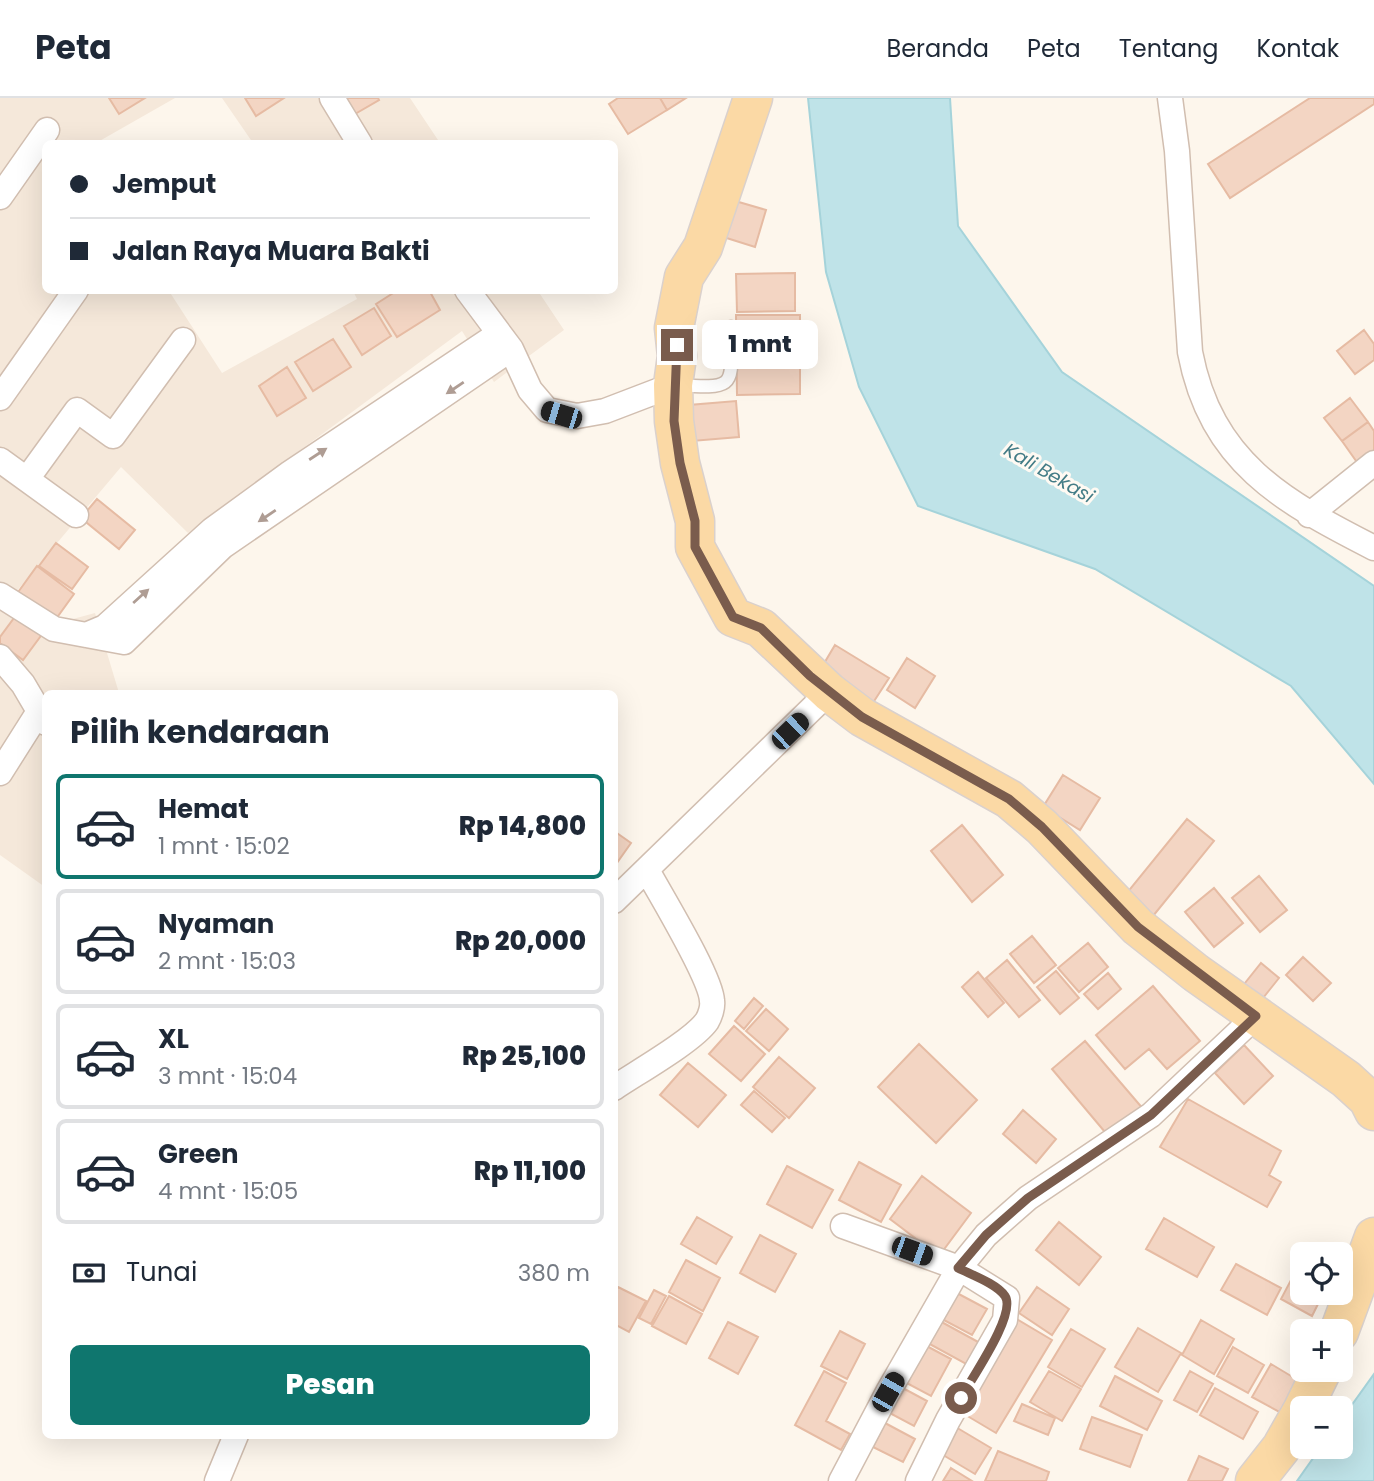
<!DOCTYPE html>
<html lang="id">
<meta charset="utf-8">
<style>
body{margin:0;font-family:Poppins,sans-serif;background:#f2f2f3;color:#1f2937;height:100vh;display:flex;flex-direction:column;font-size:26px;white-space:nowrap}
*{box-sizing:border-box;margin:0}
p{font-size:23px;color:#747a83}
.icon{flex:none;width:38px;height:38px;fill:none;stroke:currentColor;stroke-width:2;stroke-linecap:round;stroke-linejoin:round}
.map{position:relative;flex:1;overflow:hidden}
.drawer{position:absolute;left:42px;top:592px;width:576px;height:749px;display:flex;flex-direction:column;background:#fff;border-radius:10px;box-shadow:0 7px 28px #0002}
.drawer>*{flex:none}
.banner{position:absolute;left:42px;top:42px;width:576px;height:154px;border-radius:10px;box-shadow:0 7px 28px #0002;display:grid;align-content:center;height:154px;padding:0 28px;background:#fff}
.tools{position:absolute;left:1290px;top:1144px;display:grid;gap:14px}
.tools a{display:grid;place-items:center;width:63px;height:63px;border-radius:10px;background:#fff;box-shadow:0 7px 28px #0002;font-size:35px}
.end{position:absolute;width:32px;height:32px;margin:-16px;border:9px solid #7a5c4d;background:#fff;box-shadow:0 0 0 4px #fff}
.from{border-radius:50%}
.bubble{position:absolute;height:49px;border-radius:10px;background:#fff;box-shadow:0 7px 28px #0002;font-size:23px;font-weight:800;line-height:49px;text-align:center}
.car{position:absolute;width:21px;height:42px;margin:-21px -10px;border-radius:9px;box-shadow:0 0 5px 2px #0007;background:linear-gradient(#222 24%,#8ab4d8 0 40%,#222 0 76%,#8ab4d8 0 86%,#222 0)}
.banner b{display:flex;align-items:center;gap:24px;height:66px;font-size:26px}
.banner b+b{border-top:2px solid #e0e1e3}
.banner i{width:18px;height:18px;background:#1f2937}
ul{padding:0;list-style:none}
li{display:flex;align-items:center;gap:21px;height:105px;margin:0 14px 10px;padding:0 14px;border:4px solid #e0e1e3;border-radius:10px}
li div{flex:1}
li b{display:block;font-size:26px}
li em{font-style:normal;font-weight:800}
li.on{border-color:#0f766e}
li>.icon{width:63px;height:63px;stroke-width:1.5}
h2{padding:0 28px;font-size:32px;line-height:84px}
.pay{display:flex;align-items:center;gap:18px;height:77px;padding:0 28px;font-size:26px}
.pay p{margin-inline-start:auto}
.button{display:flex;gap:14px;margin-top:auto;padding:14px 28px}
.button a{flex:1;height:80px;border-radius:10px;background:#0f766e;color:#fff;font-size:28px;font-weight:800;line-height:80px;text-align:center}
header{display:flex;align-items:center;gap:42px;box-sizing:border-box;height:98px;padding:0 35px;background:#fff;border-bottom:2px solid #e0e1e3}
header strong{font-size:33px}
nav{display:flex;gap:38px;margin-inline-start:auto;font-size:24px}
.map>svg:first-child{display:block}
.residential{fill:#f5e8da}
.water{fill:#bfe3e8;stroke:#a5d3da;stroke-width:2}
.building{fill:#f3d5c3;stroke:#e6bba3;stroke-width:2}
.lines{fill:none;stroke-linecap:round;stroke-linejoin:round}
.service-casing{stroke:#d1beb0;stroke-width:15}
.minor-casing{stroke:#d1beb0;stroke-width:27}
.primary-casing{stroke:#dad1cd;stroke-width:41}
.service{stroke:#fff;stroke-width:12}
.minor{stroke:#fff;stroke-width:24}
.primary{stroke:#fbd9a5;stroke-width:38}
.oneway{fill:#af9d94}
.route{stroke:#7a5c4d;stroke-width:9}
.labels{text-anchor:middle;dominant-baseline:central;stroke-width:6;stroke-linejoin:round;paint-order:stroke}
.water-label{font-size:19px;font-style:italic;fill:#437c86;stroke:#fffaf3}
</style>
<header>
<strong>Peta</strong>
<nav><a>Beranda</a><a>Peta</a><a>Tentang</a><a>Kontak</a></nav>
</header>
<div class="map">
<svg width="1374" height="1383" viewBox="0 0 1374 1383">
<rect width="100%" height="100%" fill="#fdf6ec"/>
<path class="residential" d="M0 0H175L96 45 46 46V192L169 193 222 275 357 201 353 193H538L564 232 494 284 462 233 188 435 121 369 15 495 58 525 95 515 119 595H46L45 789 0 757Z
M222 0H410L440 45H253Z"/>
<path class="water" d="M808 0H950L958 128 1062 274 1374 488V686L1291 588 1095 471 918 408 859 289 826 174Z
M1374 1276V1383H1297L1321 1349H1340L1341 1322Z"/>
<path class="building" d="M109 0H145L119 16Z
M245 0H284L256 18Z
M345 0H378L379 2 355 16Z
M618 0H660L667 12 628 36 609 6Z
M660 0H686L667 12Z
M1310 0H1374V6L1230 100 1208 66Z
M725 100 766 112 755 149 714 136Z
M795 175V213L737 214 736 176Z
M398 192H429L440 212 397 239 376 206Z
M374 210 391 238 362 257 344 228Z
M736 217H800V296L737 297Z
M1364 232 1374 246V262L1355 276 1337 253Z
M333 241 351 269 313 293 295 264Z
M287 269 306 300 277 318 259 288Z
M1350 300 1368 324 1342 343 1324 320Z
M736 303 739 339 692 343 689 307Z
M1368 324 1374 333V356L1359 367 1342 343Z
M97 401 135 432 119 451 81 420Z
M56 445 88 469 72 491 39 468Z
M37 468 74 496 53 525 16 497Z
M17 516 43 535 23 562 0 545V539Z
M835 547 889 580 869 611 816 579Z
M907 560 935 578 915 610 887 592Z
M1063 677 1100 700 1080 732 1043 709Z
M1187 721 1214 743 1153 818 1126 796Z
M962 727 1003 777 972 804 931 753Z
M614 733 631 745 614 769Z
M1259 778 1287 812 1260 834 1232 800Z
M1214 790 1243 825 1214 849 1185 814Z
M1032 838 1056 867 1034 885 1010 856Z
M1088 845 1108 869 1079 894 1058 870Z
M1303 859 1331 885 1313 903 1286 877Z
M1007 862 1040 902 1019 919 986 880Z
M1261 865 1279 880 1259 905 1241 890Z
M1056 873 1079 900 1060 916 1037 889Z
M978 874 1004 905 988 919 962 889Z
M1108 875 1121 891 1098 911 1084 896Z
M1153 888 1200 943 1167 971 1149 951 1125 971 1096 937Z
M754 900 763 908 744 931 735 923Z
M766 911 788 931 769 953 746 933Z
M734 928 765 956 741 983 709 956Z
M1085 943 1144 1012 1110 1040 1052 971Z
M919 946 977 1002 936 1045 878 989Z
M1244 947 1273 978 1244 1006 1215 975Z
M779 959 815 990 789 1020 753 989Z
M688 965 726 997 698 1029 660 997Z
M754 993 785 1020 772 1034 741 1007Z
M1188 1001 1281 1053 1269 1077 1281 1084 1267 1109 1160 1049Z
M1023 1012 1056 1041 1036 1065 1003 1036Z
M859 1064 901 1087 881 1124 839 1102Z
M787 1068 833 1092 812 1130 767 1106Z
M922 1078 971 1115 939 1158 890 1121Z
M697 1119 732 1139 716 1166 681 1146Z
M1164 1120 1214 1149 1197 1179 1146 1151Z
M1059 1124 1101 1159 1079 1187 1036 1152Z
M760 1137 796 1156 775 1194 740 1175Z
M686 1162 720 1180 703 1213 669 1194Z
M1236 1166 1281 1190 1267 1217 1221 1192Z
M1291 1182 1302 1188V1195L1322 1198 1312 1218 1281 1201Z
M618 1189 646 1203 629 1234 614 1226V1196Z
M1037 1189 1069 1211 1052 1237 1019 1215Z
M654 1192 666 1198 651 1226 639 1220Z
M955 1194 987 1211 972 1237 940 1220Z
M669 1198 702 1216 686 1246 652 1228Z
M1015 1220 1052 1242 996 1335 959 1313Z
M938 1222 980 1245 968 1267 926 1244Z
M1201 1222 1234 1241 1214 1276 1182 1257Z
M728 1224 758 1239 738 1276 709 1260Z
M1138 1230 1181 1255 1158 1294 1115 1269Z
M1071 1231 1105 1251 1082 1289 1048 1269Z
M840 1233 865 1246 847 1281 821 1268Z
M921 1245 951 1261 931 1298 901 1282Z
M1233 1249 1264 1267 1248 1295 1217 1278Z
M1271 1266 1301 1284 1283 1316 1252 1299Z
M824 1273 846 1285 826 1323 850 1336 841 1352 795 1327Z
M1049 1273 1081 1291 1062 1323 1030 1304Z
M1190 1273 1213 1286 1197 1314 1174 1302Z
M1115 1278 1162 1303 1147 1332 1100 1308Z
M899 1288 927 1303 914 1328 886 1313Z
M1215 1290 1258 1314 1243 1341 1200 1317Z
M1022 1306 1055 1320 1048 1337 1014 1323Z
M1092 1319 1142 1337 1130 1369 1080 1351Z
M885 1325 915 1341 903 1364 873 1349Z
M954 1328 991 1350 975 1376 938 1354Z
M998 1353 1049 1374 1046 1383H985Z
M1199 1358 1228 1371 1222 1383H1188Z
M951 1370 972 1383H943Z"/>
<g class="lines">
<g class="service-casing">
<path id="service" d="M677 287C739 291 731 289 731 229"/>
</g>
<g class="minor-casing">
<path id="minor" d="M332 0 360 46
M1170 0 1177 53 1190 254C1211 364 1282 403 1374 450
M0 99 47 32
M467 192 511 251 530 292 547 312 577 318 605 313 673 287
M0 300 76 192
M0 362 76 417
M27 381 77 312 113 338 183 242
M1309 417 1374 365
M0 497 54 531 124 544 223 448 511 251
M86 537 105 529 212 432 290 375 497 237
M0 559 23 586 46 625
M0 675 38 615
M614 803 829 594
M614 990C636 975 693 943 707 923 710 918 713 909 712 903 711 879 661 798 647 772
M843 1128 959 1170 1007 1200 1005 1222 948 1322 918 1383
M217 1383 236 1337
M841 1383 888 1294 959 1170 986 1137 1028 1100 1151 1017 1256 918"/>
</g>
<g class="primary-casing">
<path id="primary" d="M753 0 703 149 684 179 674 230 677 258 673 287 674 323 680 365 695 423V449L733 519 761 530 829 594 862 619 1009 701 1042 729 1138 829 1196 875 1346 981 1368 1001 1374 1013
M1339 1234 1374 1139
M1303 1311 1322 1272
M1255 1383 1281 1350 1302 1313"/>
</g>
<use href="#service" class="service"/>
<use href="#minor" class="minor"/>
<use href="#primary" class="primary"/>
</g>
<defs><path id="oneway-solid" d="M-6-.8H1V-3.2L6.5 0L1 3.2V.8H-6Z" transform="scale(1.75)"/></defs>
<g class="oneway">
<use href="#oneway-solid" transform="translate(455 290) rotate(146)"/>
<use href="#oneway-solid" transform="translate(318 356) rotate(-33)"/>
<use href="#oneway-solid" transform="translate(267 418) rotate(146)"/>
<use href="#oneway-solid" transform="translate(141 498) rotate(-42)"/>
</g>
<g class="lines">
<path class="route" d="M677 247 674 323 680 365 695 423V449L733 519 761 530 810 578 862 619 1009 701 1042 729 1138 829 1256 918 1151 1017 1028 1100 986 1137 958 1170C972 1177 997 1186 1005 1198 1017 1216 971 1281 961 1300"/>
</g>
<g class="labels">
<g class="water-label">
<text transform="translate(1049 375) rotate(30)">Kali Bekasi</text>
</g>
</g>
</svg>
<div class="tools">
<a><svg class="icon" aria-label="locate" viewBox="0 0 24 24"><circle cx="12" cy="12" r="6"/><path d="M12 2v4M12 18v4M2 12h4M18 12h4"/></svg></a>
<a>+</a>
<a>−</a>
</div>
<i class="end from" style="left:961px;top:1300px"></i>
<i class="end" style="left:677px;top:247px"></i>
<div class="bubble" style="left:702px;top:222px;width:116px">1 mnt</div>
<i class="car" style="left:561px;top:317px;rotate:287deg"></i>
<i class="car" style="left:790px;top:633px;rotate:46deg"></i>
<i class="car" style="left:912px;top:1153px;rotate:110deg"></i>
<i class="car" style="left:888px;top:1294px;rotate:30deg"></i>
<div class="banner">
<b><i class="from"></i>Jemput</b>
<b><i></i>Jalan Raya Muara Bakti</b>
</div>
<section class="drawer">
<h2>Pilih kendaraan</h2>
<ul>
<li class="on"><svg class="icon" aria-label="car" viewBox="0 0 24 24"><path d="M5 17H2v-5l4-1 3-4h7l3 4 3 1v5h-3M9 17h6M6 11h13"/><circle cx="7" cy="17" r="2"/><circle cx="17" cy="17" r="2"/></svg><div><b>Hemat</b><p>1 mnt · 15:02</p></div><em>Rp 14,800</em></li>
<li><svg class="icon" aria-label="car" viewBox="0 0 24 24"><path d="M5 17H2v-5l4-1 3-4h7l3 4 3 1v5h-3M9 17h6M6 11h13"/><circle cx="7" cy="17" r="2"/><circle cx="17" cy="17" r="2"/></svg><div><b>Nyaman</b><p>2 mnt · 15:03</p></div><em>Rp 20,000</em></li>
<li><svg class="icon" aria-label="car" viewBox="0 0 24 24"><path d="M5 17H2v-5l4-1 3-4h7l3 4 3 1v5h-3M9 17h6M6 11h13"/><circle cx="7" cy="17" r="2"/><circle cx="17" cy="17" r="2"/></svg><div><b>XL</b><p>3 mnt · 15:04</p></div><em>Rp 25,100</em></li>
<li><svg class="icon" aria-label="car" viewBox="0 0 24 24"><path d="M5 17H2v-5l4-1 3-4h7l3 4 3 1v5h-3M9 17h6M6 11h13"/><circle cx="7" cy="17" r="2"/><circle cx="17" cy="17" r="2"/></svg><div><b>Green</b><p>4 mnt · 15:05</p></div><em>Rp 11,100</em></li>
</ul>
<div class="pay"><svg class="icon" aria-label="cash" viewBox="0 0 24 24"><path d="M3 7h18v10H3z"/><circle cx="12" cy="12" r="2"/></svg>Tunai<p>380 m</p></div>
<div class="button"><a>Pesan</a></div>
</section>
</div>
